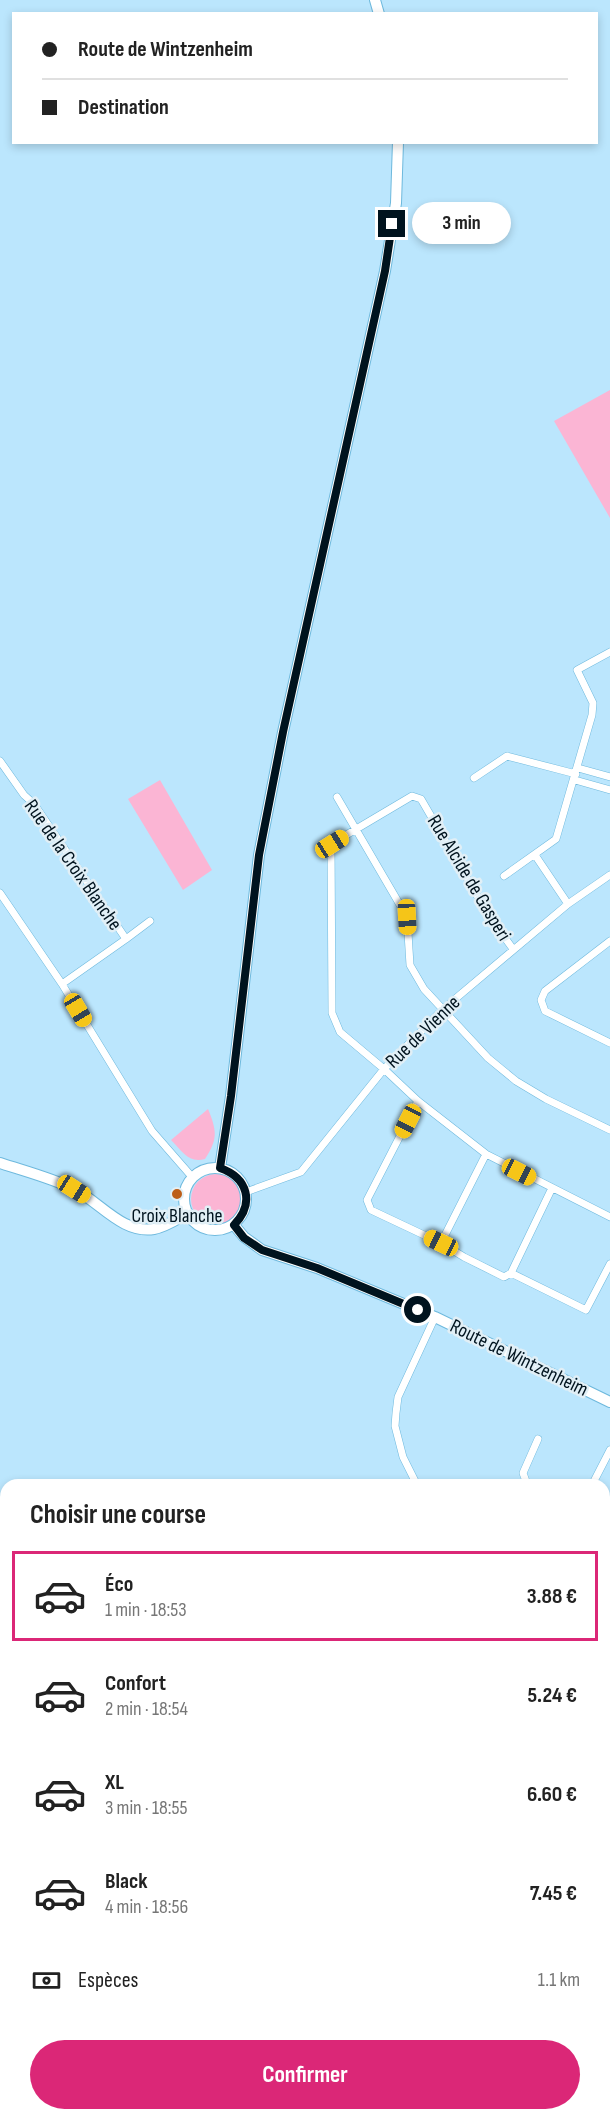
<!DOCTYPE html>
<html lang="fr">
<meta charset="utf-8">
<style>
body{margin:0;font-family:"Sofia Sans Condensed",sans-serif;background:#f2f2f2;color:#222;height:100vh;display:flex;flex-direction:column;font-size:22px;white-space:nowrap}
*{box-sizing:border-box;margin:0}
p{font-size:20px;color:#767676}
.icon{flex:none;width:33px;height:33px;fill:none;stroke:currentColor;stroke-width:2;stroke-linecap:round;stroke-linejoin:round}
.map{position:relative;flex:1;overflow:hidden}
.sheet{position:absolute;left:0px;top:1479px;width:610px;height:642px;display:flex;flex-direction:column;background:#fff;border-radius:18px 18px 0 0;box-shadow:0 3px 9px #0003}
.sheet>*{flex:none}
.banner{position:absolute;left:12px;top:12px;width:586px;height:132px;border-radius:0px;box-shadow:0 3px 9px #0003;display:grid;align-content:center;height:132px;padding:0 30px;background:#fff}
.end{position:absolute;width:27px;height:27px;margin:-14px;border:8px solid #00131e;background:#fff;box-shadow:0 0 0 3px #fff}
.from{border-radius:50%}
.bubble{position:absolute;height:42px;border-radius:21px;background:#fff;box-shadow:0 3px 9px #0003;font-size:20px;font-weight:700;line-height:42px;text-align:center}
.car{position:absolute;width:18px;height:36px;margin:-18px -9px;border-radius:8px;box-shadow:0 0 4px 2px #0007;background:linear-gradient(#f5c518 24%,#345 0 40%,#f5c518 0 76%,#345 0 86%,#f5c518 0)}
.banner b{display:flex;align-items:center;gap:21px;height:57px;font-size:22px}
.banner b+b{border-top:2px solid #e0e0e0}
.banner i{width:15px;height:15px;background:#222}
ul{padding:0;list-style:none}
li{display:flex;align-items:center;gap:18px;height:90px;margin:0 12px 9px;padding:0 18px;border:3px solid transparent;border-radius:0px}
li div{flex:1}
li b{display:block;font-size:22px}
li em{font-style:normal;font-weight:700}
li.active{border-color:#db2777}
li>.icon{width:54px;height:54px;stroke-width:1.5}
h2{padding:0 30px;font-size:27px;line-height:72px}
.pay{display:flex;align-items:center;gap:15px;height:66px;padding:0 30px;font-size:22px}
.pay p{margin-inline-start:auto}
.button{display:flex;gap:12px;margin-top:auto;padding:12px 30px}
.button a{flex:1;height:69px;border-radius:36px;background:#db2777;color:#fff;font-size:24px;font-weight:700;line-height:69px;text-align:center}
.map>svg:first-child{display:block}
.green{fill:#fbb5d4}
.lines{fill:none;stroke-linecap:round;stroke-linejoin:round}
.street-casing{stroke:#6eb9dd;stroke-width:8}
.secondary-casing{stroke:#6eb9dd;stroke-width:12}
.street{stroke:#fff;stroke-width:7}
.secondary{stroke:#fff;stroke-width:10}
.route{stroke:#00131e;stroke-width:8}
.poi-dot{fill:#bd5e18;stroke:#e1eff6;stroke-width:2}
.labels{text-anchor:middle;dominant-baseline:central;stroke-width:5;stroke-linejoin:round;paint-order:stroke}
.street-label{font-size:20px;fill:#00131e;stroke:#e1eff6}
.poi-label{font-size:20px;fill:#00131e;stroke:#e1eff6}
</style>
<div class="map">
<svg width="610" height="2121" viewBox="0 0 610 2121">
<rect width="100%" height="100%" fill="#bbe6fd"/>
<path class="green" d="M610 390V518L554 421Z
M160 780 212 870 183 890 128 799Z
M208 1109C217 1131 218 1139 205 1159 189 1164 182 1151 171 1140Z
M191 1199a25 25 0 1 1 50 0a25 25 0 1 1-50 0Z
M610 1646V1695L605 1692 604 1648Z"/>
<g class="lines">
<g class="street-casing">
<path id="street" d="M0 761 24 795 34 804 126 939 62 984
M578 768 610 777
M474 778 507 756 576 774
M575 780 610 790
M337 797 407 917 410 965 424 989 488 1058 516 1081 546 1099 610 1130
M535 855 568 904
M504 876 556 839 592 715 593 703 577 670 610 652
M0 893 62 984 152 1131 193 1178
M126 939 150 921
M610 941 545 991 541 1000 545 1011 610 1043
M513 949 489 916 421 799 412 796 331 844 332 1013 340 1032 384 1069 418 1101 486 1154 610 1217
M418 1101 367 1200 371 1210 441 1243 464 1257 504 1277 511 1273 586 1310 610 1264
M246 1192 301 1172 384 1069 442 1010 568 904 610 875
M441 1243 486 1154
M511 1273 552 1188
M527 1484 523 1473 538 1439
M417 1485 403 1457 395 1426 396 1413 398 1397 435 1317
M525 1485H539
M592 1485 610 1450
M604 1582 610 1580
M604 1618 610 1629
M604 1700 610 1703
M604 1786 610 1794"/>
</g>
<g class="secondary-casing">
<path id="secondary" d="M375 0 379 14
M0 1163C24 1171 51 1178 74 1189 100 1202 122 1234 154 1229 166 1227 177 1219 188 1213
M220 1168 231 1096 259 855 283 732 385 271 396 203 398 142
M184 1199a31 31 0 1 1 62 0a31 31 0 1 1-62 0Z
M234 1225 244 1237 262 1250 317 1268 435 1317 610 1402"/>
</g>
<use href="#street" class="street"/>
<use href="#secondary" class="secondary"/>
</g>
<g class="lines">
<path class="route" d="M392 224 385 271 283 732 259 855 231 1096 220 1168C248 1178 255 1203 234 1225L244 1238 262 1250 317 1268 418 1310"/>
</g>
<circle class="poi-dot" cx="177" cy="1194" r="6"/>
<g class="labels">
<g class="street-label">
<text transform="translate(73 865) rotate(55)">Rue de la Croix Blanche</text>
<text transform="translate(469 878) rotate(59)">Rue Alcide de Gasperi</text>
<text transform="translate(423 1032) rotate(-44)">Rue de Vienne</text>
<text transform="translate(519 1358) rotate(26)">Route de Wintzenheim</text>
</g>
<g class="poi-label">
<text x="177" y="1216">Croix Blanche</text>
</g>
</g>
</svg>
<i class="end from" style="left:418px;top:1310px"></i>
<i class="end" style="left:392px;top:224px"></i>
<div class="bubble" style="left:412px;top:202px;width:99px">3 min</div>
<i class="car" style="left:332px;top:844px;rotate:58deg"></i>
<i class="car" style="left:407px;top:917px;rotate:177deg"></i>
<i class="car" style="left:78px;top:1010px;rotate:149deg"></i>
<i class="car" style="left:408px;top:1121px;rotate:207deg"></i>
<i class="car" style="left:519px;top:1172px;rotate:117deg"></i>
<i class="car" style="left:74px;top:1189px;rotate:122deg"></i>
<i class="car" style="left:441px;top:1243px;rotate:295deg"></i>
<div class="banner">
<b><i class="from"></i>Route de Wintzenheim</b>
<b><i></i>Destination</b>
</div>
<section class="sheet">
<h2>Choisir une course</h2>
<ul>
<li class="active"><svg class="icon" aria-label="car" viewBox="0 0 24 24"><path d="M5 17H2v-5l4-1 3-4h7l3 4 3 1v5h-3M9 17h6M6 11h13"/><circle cx="7" cy="17" r="2"/><circle cx="17" cy="17" r="2"/></svg><div><b>Éco</b><p>1 min · 18:53</p></div><em>3.88 €</em></li>
<li><svg class="icon" aria-label="car" viewBox="0 0 24 24"><path d="M5 17H2v-5l4-1 3-4h7l3 4 3 1v5h-3M9 17h6M6 11h13"/><circle cx="7" cy="17" r="2"/><circle cx="17" cy="17" r="2"/></svg><div><b>Confort</b><p>2 min · 18:54</p></div><em>5.24 €</em></li>
<li><svg class="icon" aria-label="car" viewBox="0 0 24 24"><path d="M5 17H2v-5l4-1 3-4h7l3 4 3 1v5h-3M9 17h6M6 11h13"/><circle cx="7" cy="17" r="2"/><circle cx="17" cy="17" r="2"/></svg><div><b>XL</b><p>3 min · 18:55</p></div><em>6.60 €</em></li>
<li><svg class="icon" aria-label="car" viewBox="0 0 24 24"><path d="M5 17H2v-5l4-1 3-4h7l3 4 3 1v5h-3M9 17h6M6 11h13"/><circle cx="7" cy="17" r="2"/><circle cx="17" cy="17" r="2"/></svg><div><b>Black</b><p>4 min · 18:56</p></div><em>7.45 €</em></li>
</ul>
<div class="pay"><svg class="icon" aria-label="cash" viewBox="0 0 24 24"><path d="M3 7h18v10H3z"/><circle cx="12" cy="12" r="2"/></svg>Espèces<p>1.1 km</p></div>
<div class="button"><a>Confirmer</a></div>
</section>
</div>
